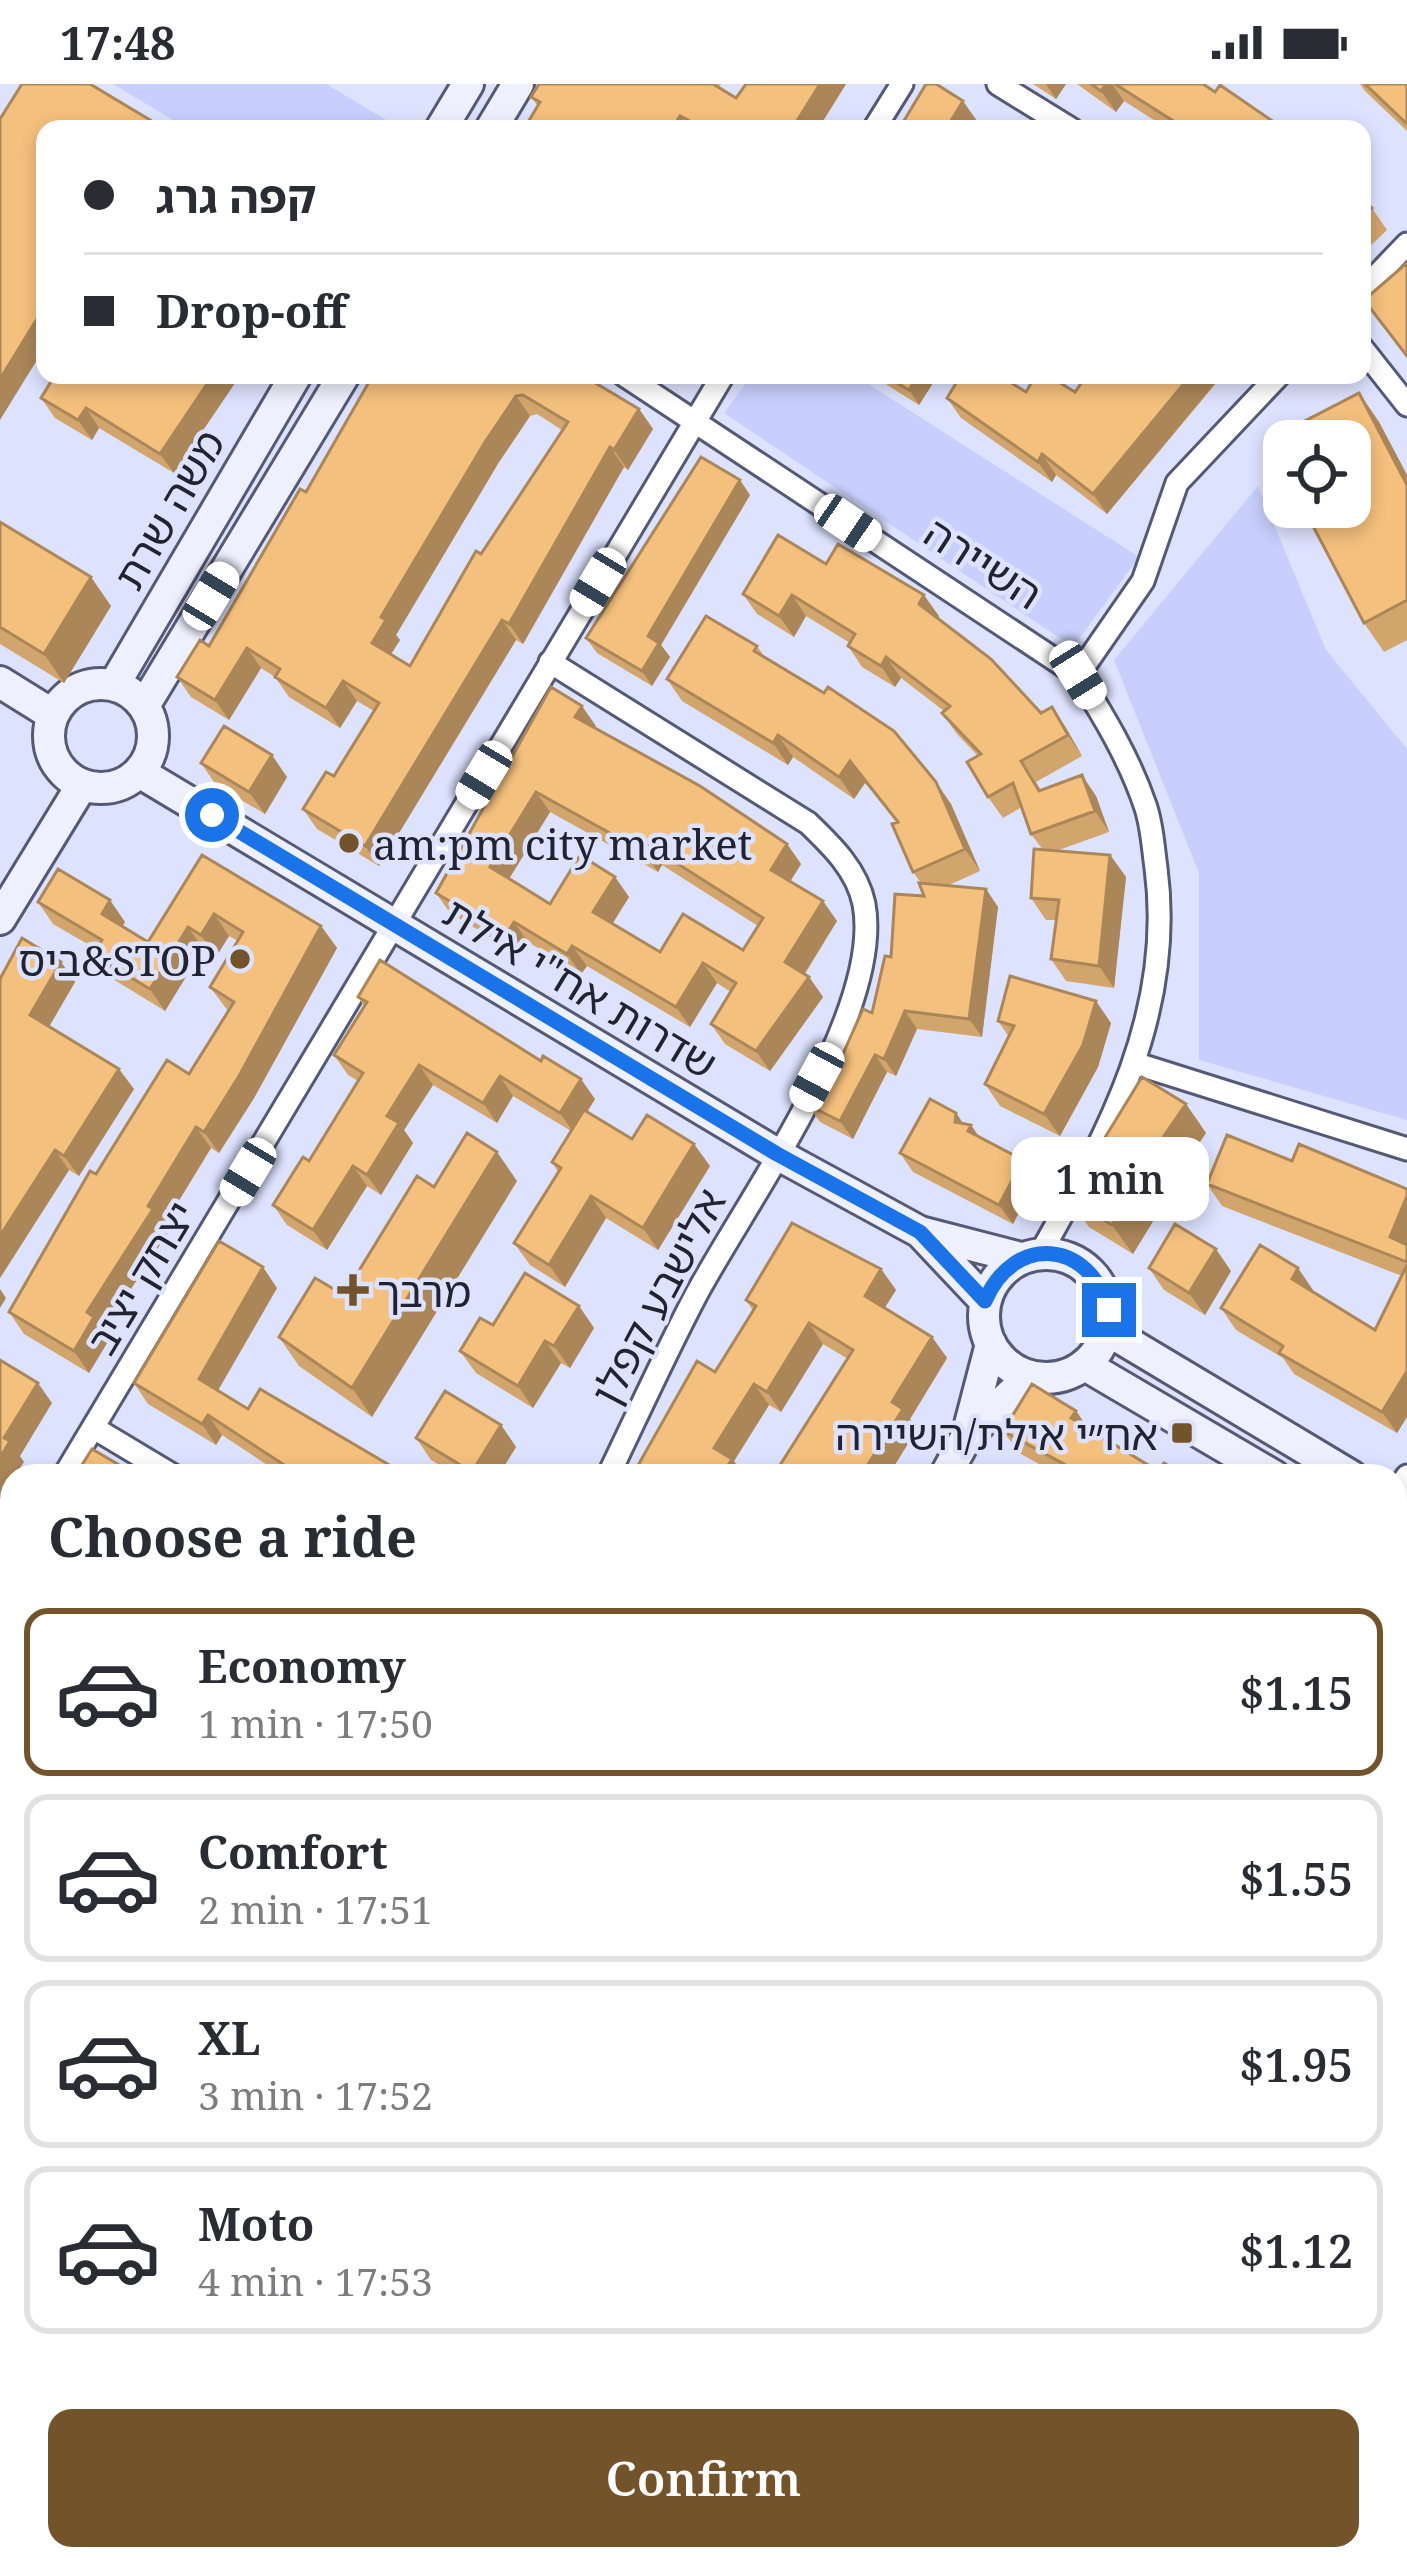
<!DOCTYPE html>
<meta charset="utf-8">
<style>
body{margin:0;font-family:"Noto Serif","Noto Sans Hebrew",serif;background:#f2f2f3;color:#2b2b33;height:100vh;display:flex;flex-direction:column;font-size:45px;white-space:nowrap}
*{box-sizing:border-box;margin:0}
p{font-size:39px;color:#7c7c81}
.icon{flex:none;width:66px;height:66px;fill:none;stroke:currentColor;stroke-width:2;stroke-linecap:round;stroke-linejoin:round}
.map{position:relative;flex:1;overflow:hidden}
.side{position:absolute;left:0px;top:1380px;width:1407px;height:1107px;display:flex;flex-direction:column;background:#fff;border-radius:36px 36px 0 0;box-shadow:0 6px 18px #0003}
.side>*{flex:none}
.hud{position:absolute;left:36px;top:36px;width:1335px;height:264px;border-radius:24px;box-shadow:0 6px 18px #0003;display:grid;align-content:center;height:264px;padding:0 48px;background:#fff}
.buttons{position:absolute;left:1263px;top:336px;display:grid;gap:24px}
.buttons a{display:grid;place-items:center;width:108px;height:108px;border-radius:24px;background:#fff;box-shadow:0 6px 18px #0003;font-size:60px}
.end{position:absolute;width:54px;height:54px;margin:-27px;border:15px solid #1a73e8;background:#fff;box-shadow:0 0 0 6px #fff}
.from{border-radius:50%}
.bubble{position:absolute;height:84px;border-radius:24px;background:#fff;box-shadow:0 6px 18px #0003;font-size:39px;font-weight:600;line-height:84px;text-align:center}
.car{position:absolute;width:36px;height:72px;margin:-36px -18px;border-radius:15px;box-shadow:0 0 9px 3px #0007;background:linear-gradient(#fff 24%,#345 0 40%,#fff 0 76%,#345 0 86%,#fff 0)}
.hud b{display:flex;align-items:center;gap:42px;height:114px;font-size:45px}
.hud b+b{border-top:3px solid #e1e1e2}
.hud i{width:30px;height:30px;background:#2b2b33}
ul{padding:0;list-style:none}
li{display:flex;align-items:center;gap:36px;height:168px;margin:0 24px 18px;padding:0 24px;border:6px solid #e1e1e2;border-radius:24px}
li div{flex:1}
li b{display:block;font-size:45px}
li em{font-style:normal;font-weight:600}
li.selected{border-color:#735329}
li>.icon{width:108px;height:108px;stroke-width:1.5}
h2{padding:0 48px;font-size:54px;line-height:144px}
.cta{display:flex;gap:24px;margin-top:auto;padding:24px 48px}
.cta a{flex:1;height:138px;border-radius:24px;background:#735329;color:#fff;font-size:48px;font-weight:600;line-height:138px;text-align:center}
.status{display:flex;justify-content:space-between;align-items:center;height:84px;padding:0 60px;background:#fff;direction:ltr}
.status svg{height:33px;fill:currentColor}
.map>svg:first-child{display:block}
.green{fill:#c8cffc}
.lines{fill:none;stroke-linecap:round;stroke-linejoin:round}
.street-casing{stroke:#545976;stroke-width:27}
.secondary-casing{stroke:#545976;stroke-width:36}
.street{stroke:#fff;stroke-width:21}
.secondary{stroke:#eef0fd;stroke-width:30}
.wall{fill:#d2a56c;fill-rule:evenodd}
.shaded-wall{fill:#ab8658}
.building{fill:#f4c07d;stroke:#ab8658;stroke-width:3;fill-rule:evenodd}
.route{stroke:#1a73e8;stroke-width:15}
.poi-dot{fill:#735329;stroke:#dde2fe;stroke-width:4.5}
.labels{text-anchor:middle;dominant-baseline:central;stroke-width:9;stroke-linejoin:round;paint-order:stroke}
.street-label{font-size:42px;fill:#222330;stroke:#dde2fe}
.poi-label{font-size:42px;fill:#222330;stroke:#dde2fe;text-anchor:start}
</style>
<div class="status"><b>17:48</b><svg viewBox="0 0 49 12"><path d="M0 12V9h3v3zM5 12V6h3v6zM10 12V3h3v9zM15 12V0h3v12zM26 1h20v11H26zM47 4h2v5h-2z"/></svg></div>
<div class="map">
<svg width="1407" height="2485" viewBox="0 0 1407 2485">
<rect width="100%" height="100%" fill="#dde2fe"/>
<path class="green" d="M113 0H326L398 43 188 45Z
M752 291H854L1139 473 1073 563 724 329Z
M1258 402 1326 566 1407 665V1036L1199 976V789L1114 576Z"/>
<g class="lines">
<g class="street-casing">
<path id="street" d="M998 0 1071 45
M874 45 902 0
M1362 207 1407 160
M1362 264 1407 321
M624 291 1078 591C1104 633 1129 674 1145 721 1152 740 1153 763 1156 784 1175 928 1109 1048 1040 1170
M550 578 808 739C832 762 857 786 864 820 884 928 747 1116 696 1211 665 1270 637 1332 608 1392
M1078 591 1143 497 1177 399 1279 291
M1137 980 1407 1065
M94 1344 174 1392
M64 1392 723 291
M1395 1410 1407 1392
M0 1494 12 1475
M1395 1756 1407 1736
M0 2018 12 2025
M1395 2236 1407 2217
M0 2263 12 2270
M328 2475 343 2485
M517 2485 523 2475
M1242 2485 1248 2475"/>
</g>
<g class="secondary-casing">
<path id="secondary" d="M441 45 468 0
M491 45 518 0
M0 598 53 631
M49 652a52 52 0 1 1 104 0a52 52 0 1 1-104 0Z
M114 601 296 291
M144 622 344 291
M139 688 777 1070 920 1148 1021 1174
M0 835 82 701
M920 1148 985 1217
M984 1232a62 62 0 1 1 124 0a62 62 0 1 1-124 0Z
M1107 1246 1351 1392
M1085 1281 1274 1392
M967 1352 1030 1292
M945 1392 967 1352 991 1260
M1395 1418 1407 1426
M1395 1462 1407 1470
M0 1919 12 1926
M0 1948 12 1956
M866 2475 881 2485
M908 2475 923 2485"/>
</g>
<use href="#street" class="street"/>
<use href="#secondary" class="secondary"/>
</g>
<path class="wall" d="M539 0H721L719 3 736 14 846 0 818 45H524L538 22 531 13Z
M1033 0H1066L1056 15Z
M1077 0H1203L1215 8 1284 45H1168L1124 17 1116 28Z
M1360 0H1407V47L1365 7Z
M1362 115 1372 124 1387 146 1362 170Z
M373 291 639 325 653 345 628 386 624 383 523 560 516 556 379 782 317 745 303 725 334 692 374 627 357 617 340 644 289 613 275 593 261 584 229 636 191 613 177 593 209 562 306 408ZM537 330 562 346 410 582 391 570 400 556 396 551 499 378 530 332Z
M880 291H938L919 321 887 301Z
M1087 291H1223L1107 430 1056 391 1052 398 961 334 947 314 1026 308H1075Z
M235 299 174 389 99 344 92 356 55 334 41 314Z
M1359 309 1379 338 1407 391V556L1384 568 1364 539Z
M750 411 661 561 670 573 652 602 597 569 586 554Z
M0 438 111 522 64 599 0 560Z
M826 480 939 532 937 535 1041 629 1052 623 1066 644 1082 672 1036 698 1041 706 1096 712 1109 748 1056 767 1110 771 1126 793 1114 904 1066 897 1051 875 1056 836H1046L1031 814 1043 766 1031 750 1022 723 1003 734 988 713 978 672 957 650 942 629 944 627 901 594 895 603 862 583 848 562 850 559 806 532 794 553 757 530 743 510Z
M757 562 764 572 951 720 980 787 947 802 986 805 998 823 982 953 917 945 896 992 887 988 853 1055 820 1038 808 1021 872 929 891 873 924 812 921 799 913 788 897 738 865 699 854 715 793 673 788 681 682 617 667 595Z
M596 642 594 644 787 760 801 780 790 797 837 837 805 890 809 893 823 913 770 987 725 960 711 940 731 908 717 899 690 943 587 882 581 890 528 858 520 871 450 829 436 809ZM550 728 658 788 662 781 758 842 743 866 660 868 613 839 629 813 615 793 550 820 509 795Z
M201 679 287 693 265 730 216 701Z
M202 771 321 842 337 864 254 1014 219 1069 211 1064 164 1141 169 1147 104 1246 110 1254 89 1289 24 1250 9 1228 96 1090 189 990 228 927 210 903 238 857 229 852 216 873 203 865 165 927 108 892 93 871 96 865 53 840 38 818 125 838 122 842 148 858Z
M61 878 75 898 49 943 134 1005 79 1092 69 1086 0 1194Z
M358 913 595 1015 587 1028 632 1055 710 1082 658 1166 606 1134 565 1203 530 1181 514 1159 558 1088 552 1078 571 1047 513 1012 497 1039 433 1001 404 1046 413 1059 381 1111 367 1102 327 1166 287 1141 273 1121 309 1077 358 997 348 991 334 971 364 922Z
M998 937 1111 939 1098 983 1060 1052 1000 1022 985 1000 1009 953Z
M1186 1020 1206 1049 1163 1112 1166 1116 1133 1170 1089 1143 1068 1114Z
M956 1029 963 1039 979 1053 1036 1095 1013 1140 913 1088 900 1069Z
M1292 1077 1407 1105V1333L1397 1349 1294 1290 1283 1274 1236 1246 1221 1224 1313 1206 1312 1208 1375 1246 1402 1192 1222 1122 1207 1100Z
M517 1097 372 1333 299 1282 279 1253 344 1211 434 1103Z
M1149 1184 1231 1187 1205 1231 1164 1206Z
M881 1185 896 1206 884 1224 932 1253 947 1274 910 1335 917 1345 888 1392H777L775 1389 848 1275 823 1260 781 1328 769 1321 734 1377 632 1392 715 1288 753 1227 746 1216Z
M277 1204 218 1306 248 1325 408 1392H284L222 1351 216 1361 148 1320 134 1299Z
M579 1222 594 1244 570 1284 561 1279 533 1324 476 1289 460 1267 493 1241Z
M1076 1327 1089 1345 1158 1387 1186 1392H1061L1019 1369 1003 1347Z
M501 1341 516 1363 498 1392H458L431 1376 416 1354Z
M12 1487V1607L0 1600V1528L11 1510 4 1500Z
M0 1785 12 1792V1881L0 1874Z
M12 2420V2459L0 2442Z
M403 2475H469L463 2485H419Z
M669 2475H770L787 2485H685Z
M985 2475H1093L1110 2485H1001Z
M1280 2475H1395L1407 2485H1273Z"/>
<path class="shaded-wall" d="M820 0H846L818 45H792Z
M1046 0H1066L1056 15Z
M1106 0H1112L1124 17 1116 28 1101 7Z
M963 17 977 37 972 45H946Z
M680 32 690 45H672Z
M45 222V263L0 336V295Z
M213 291H229L235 299 174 389 160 370Z
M918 291H938L919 321 909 306Z
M1191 291H1211L1216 298 1107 430 1093 410Z
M1359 309 1379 338 1407 391V401Z
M516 312 530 332 499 378 396 551 400 556 386 578 372 559 381 533 485 358Z
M86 324 99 344 92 356 78 336Z
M639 325 653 345 628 386 614 366Z
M610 363 624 383 523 560 509 540Z
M1042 370 1056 391 1052 398 1038 378Z
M740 396 750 411 661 561 670 573 652 602 642 587 648 552Z
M91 493 111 522 64 599 44 570Z
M792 511 806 532 794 553 779 532Z
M924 511 939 532 933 541 919 520Z
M502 536 516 556 379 782 365 762Z
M247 564 261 584 229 636 215 616Z
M886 573 901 594 895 603 881 582Z
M343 597 357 617 340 644 326 624Z
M582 622 596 642 589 653 575 633Z
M1052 623 1066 644 1082 672 1068 651Z
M778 651 793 673 788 681 773 659Z
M272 671 287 693 265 730 249 708Z
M850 677 865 699 854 715 839 693Z
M1082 691 1096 712 1109 748 1095 727Z
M936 698 951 720 980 787 965 765Z
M536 708 550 728 504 803 490 783Z
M787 760 801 780 785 806 771 786Z
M648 761 662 781 658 788 644 768Z
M1110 771 1126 793 1114 904 1099 882Z
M615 793 629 813 607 848 593 828Z
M986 805 998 823 982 953 969 935Z
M110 816 125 838 117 851 102 830Z
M823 817 837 837 799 898 785 878Z
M214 830 229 852 216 873 201 851Z
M514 838 528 858 520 871 506 851Z
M321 842 337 864 254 1014 219 1069 204 1048Z
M188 843 203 865 165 927 150 905Z
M572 862 587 882 581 890 567 870Z
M61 878 75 898 44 951 30 931Z
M703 879 717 899 690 943 676 923Z
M809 893 823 913 770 987 756 967Z
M1096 917 1111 939 1098 983 1060 1052 1044 1030Z
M905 927 917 945 896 992 884 975Z
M875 971 887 988 853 1055 840 1037Z
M419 981 433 1001 404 1046 413 1059 381 1111 367 1091 387 1032Z
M119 985 134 1005 79 1092 64 1072Z
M500 992 513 1012 497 1039 483 1019Z
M581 995 595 1015 574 1049 560 1029Z
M1186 1020 1206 1049 1163 1112 1166 1116 1133 1170 1112 1141 1141 1085Z
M956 1029 968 1047 971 1041 984 1060 955 1038Z
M196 1043 211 1064 164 1141 169 1147 104 1246 110 1254 89 1289 74 1267 87 1228 148 1122Z
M694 1060 710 1082 658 1166 643 1144Z
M55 1066 69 1086 0 1194V1152Z
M497 1068 517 1097 372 1333 352 1304Z
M1023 1076 1036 1095 1013 1140 999 1121Z
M353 1082 367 1102 327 1166 313 1146Z
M591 1112 606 1134 565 1203 549 1181Z
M1407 1112V1170L1390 1153Z
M1216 1165 1231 1187 1205 1231 1189 1209Z
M263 1183 277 1204 213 1315 199 1295Z
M1298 1184 1313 1206 1307 1217 1292 1195Z
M881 1185 896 1206 879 1233 865 1212Z
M0 1205 6 1214 0 1224Z
M579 1222 594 1244 570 1284 554 1262Z
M809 1239 823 1260 781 1328 767 1308Z
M932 1253 947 1274 910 1335 917 1345 888 1392H870L865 1385 892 1318Z
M545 1257 561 1279 533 1324 518 1302Z
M1407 1287V1333L1397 1349 1382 1328Z
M38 1299 52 1319 20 1372 24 1378 15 1392H12V1398L0 1417V1374L4 1354Z
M754 1300 769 1321 734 1377 744 1392H721L714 1364Z
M1076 1327 1091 1349 1071 1334Z
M208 1331 222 1351 216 1361 202 1340Z
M501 1341 516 1363 498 1392H475L472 1388Z
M1407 1627V1670L1395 1691V1648Z
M1 1681 12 1696V1710L0 1729Z
M1407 1858V1902L1395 1922V1877Z
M1407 2108V2153L1395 2173V2128Z
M12 2300V2347L0 2366V2320Z
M1407 2391V2436L1395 2455V2411Z
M44 2475H56L50 2484Z
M440 2475H469L463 2485H438L436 2482Z
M614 2475H643L637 2485H608Z
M1199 2475H1226L1220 2485H1193Z
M1332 2475H1341L1348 2485H1326Z
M1362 2475H1376L1383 2485H1360L1358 2482Z"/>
<path class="building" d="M22 0H90L160 42 158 45H45V222L0 295V35Z
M539 0H713L736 14 746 0H820L792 45H705L680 32 672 45H524L540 18 531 13Z
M926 0H936L963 17 946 45H899Z
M1091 0H1106L1101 7Z
M1115 0H1203L1215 8 1220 1 1284 45H1186Z
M1365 0H1407V40Z
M1362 115 1372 124 1362 134Z
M1407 179V272L1364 216Z
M55 291H213L160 370 86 324 78 336 41 314Z
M373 291H582L639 325 614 366 610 363 509 540 502 536 365 762 303 725 326 688 334 692 379 619 343 597 326 624 275 593 280 585 247 564 215 616 177 593 200 556 209 562 300 405 306 408ZM523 311 568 338 481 470 476 467 410 582 372 559 386 536 381 533 485 358 516 312Z
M884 291H918L909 306Z
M961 291H999L1026 308 1036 291H1047L1075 308 1087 291H1191L1093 410 1042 370 1038 378 947 314Z
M1359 309 1407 401V516L1364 539 1303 423H1350V357H1284V388L1268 356Z
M701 373 740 396 648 552 659 559 642 587 586 554Z
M0 438 91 493 44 570 0 543Z
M778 451 826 480 838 460 924 511 919 520 991 575 1041 629 1052 623 1068 651 1021 677 1039 707 1082 691 1095 727 1031 750 1013 699 988 713 967 678 981 670 942 629 950 622 886 573 881 582 848 562 855 550 792 511 779 532 743 510Z
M706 532 757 562 754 567 824 609 828 603 894 647 936 698 965 765 913 788 892 740 898 738 850 677 839 693 778 651 773 659 667 595Z
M551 603 582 622 575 633 700 702 787 760 771 786 823 817 785 878 809 893 756 967 711 940 736 899 703 879 676 923 572 862 567 870 514 838 506 851 436 809ZM536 708 644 768 648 761 763 834 743 866 683 830 660 868 593 828 615 793 580 771 550 820 490 783Z
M224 642 272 671 249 708 201 679Z
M1034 765 1110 771 1099 882 1051 875 1059 816 1031 814Z
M202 771 321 842 239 992 204 1048 196 1043 148 1122 153 1125 87 1228 94 1233 74 1267 9 1228 90 1087 96 1090 167 976 189 990 234 918 210 903 243 848 214 830 201 851 188 843 150 905 93 871 102 856 38 818 58 785 110 816 102 830 148 858Z
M919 799 986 805 969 935 905 927 884 975 875 971 840 1037 808 1021 835 968 842 972 863 925 872 929 885 872 891 873 895 810 924 812Z
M22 854 61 878 30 931 119 985 64 1072 55 1066 0 1152V895Z
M380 876 541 977 543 972 581 995 560 1029 500 992 483 1019 419 981 387 1032 399 1039 367 1091 353 1082 313 1146 273 1121 303 1073 309 1077 363 989 334 971 367 918 358 913Z
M1010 892 1096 917 1083 961 1044 1030 985 1000 1014 942 998 937Z
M1142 993 1186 1020 1141 1085 1145 1087 1112 1141 1068 1114Z
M930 1015 956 1029 955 1038 971 1041 968 1047 1023 1076 999 1121 900 1069Z
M584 1026 632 1055 647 1031 694 1060 643 1144 591 1112 549 1181 514 1159 561 1084 552 1078Z
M467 1049 497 1068 352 1304 279 1253 315 1194 344 1211 417 1092 434 1103Z
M1227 1051 1292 1077 1299 1060 1407 1105V1112L1390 1153 1407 1161V1178L1207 1100Z
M792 1139 881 1185 865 1212 932 1253 892 1318 903 1325 865 1385 872 1390 870 1392H780L775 1389 853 1266 809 1239 767 1308 754 1300 714 1364 732 1375 721 1392H632L697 1277 715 1288 756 1222 746 1216Z
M1175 1140 1216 1165 1189 1209 1149 1184Z
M219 1157 263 1183 199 1295 248 1325 260 1305 408 1392H301L208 1331 202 1340 134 1299Z
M1260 1161 1298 1184 1292 1195 1375 1246 1407 1181V1287L1382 1328 1279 1269 1283 1262 1221 1224Z
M525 1189 579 1222 554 1262 545 1257 518 1302 460 1267 480 1234 493 1241Z
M0 1276 38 1299 4 1354 10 1357 0 1374Z
M1032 1300 1076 1327 1071 1334 1158 1387 1164 1379 1186 1392H1086L1003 1347Z
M445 1307 501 1341 472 1388 416 1354Z
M92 1365 138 1392H75Z
M12 1487V1504L4 1500Z
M12 1508V1596L0 1588V1528Z
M1395 1515 1407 1523V1627L1395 1648V1587L1402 1576 1395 1572Z
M1407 1754V1773L1398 1768Z
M0 1785 12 1792V1869L0 1862Z
M1407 1794V1858L1395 1877V1814Z
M1407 1986V2010L1396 2004Z
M1407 2024V2108L1395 2128V2043Z
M0 2283 12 2290V2300L0 2320Z
M1395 2311 1407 2318V2391L1395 2411Z
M12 2420V2449L0 2441Z
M1395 2464 1407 2473V2485H1387L1378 2475H1395Z
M424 2475H440L436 2482Z
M562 2475H614L608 2485H556Z
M689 2475H770L787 2485H706Z
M1003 2475H1093L1110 2485H1018Z
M1156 2475H1199L1193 2485H1151Z
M1280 2475H1332L1326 2485H1273Z
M1347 2475H1362L1358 2482Z
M16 2478 28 2485H11Z"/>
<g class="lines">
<path class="route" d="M212 731 777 1070 920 1148 985 1217C1014 1149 1090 1156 1109 1226"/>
</g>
<g class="poi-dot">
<circle cx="349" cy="759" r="12"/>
<circle cx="240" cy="875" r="12"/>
<path d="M347 1188h12v12h12v12h-12v12h-12v-12h-12v-12h12z"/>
<rect x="1170" y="1337" width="24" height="24" rx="6"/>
</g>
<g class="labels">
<g class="street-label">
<text transform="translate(168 425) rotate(-60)">משה שרת</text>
<text transform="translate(984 478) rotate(33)">השיירה</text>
<text transform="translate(581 903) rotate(31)">שדרות אח"י אילת</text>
<text transform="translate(140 1193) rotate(-59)">יצחק יציב</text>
<text transform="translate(657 1212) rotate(-62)">אלישבע קפלן</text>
</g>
<g class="poi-label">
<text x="373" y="759">am:pm city market</text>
<text x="216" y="875" text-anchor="end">ביס&amp;STOP</text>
<text x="377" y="1206">מרבך</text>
<text x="1158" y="1349" text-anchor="end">אח״י אילת/השיירה</text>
</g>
</g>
</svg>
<div class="buttons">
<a><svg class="icon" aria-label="locate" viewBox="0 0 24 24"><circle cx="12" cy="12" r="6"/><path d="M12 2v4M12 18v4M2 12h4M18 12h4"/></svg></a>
</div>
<i class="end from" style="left:212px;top:731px"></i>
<i class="end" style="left:1109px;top:1226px"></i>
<div class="bubble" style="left:1011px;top:1053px;width:198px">1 min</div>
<i class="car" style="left:848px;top:439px;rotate:124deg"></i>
<i class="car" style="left:598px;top:498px;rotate:211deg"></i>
<i class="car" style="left:211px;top:512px;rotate:31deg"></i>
<i class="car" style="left:1078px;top:591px;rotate:148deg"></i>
<i class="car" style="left:484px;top:691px;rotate:211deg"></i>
<i class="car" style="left:817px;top:993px;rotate:208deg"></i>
<i class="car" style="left:248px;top:1088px;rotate:211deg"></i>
<div class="hud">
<b><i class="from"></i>קפה גרג</b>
<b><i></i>Drop-off</b>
</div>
<section class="side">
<h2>Choose a ride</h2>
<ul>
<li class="selected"><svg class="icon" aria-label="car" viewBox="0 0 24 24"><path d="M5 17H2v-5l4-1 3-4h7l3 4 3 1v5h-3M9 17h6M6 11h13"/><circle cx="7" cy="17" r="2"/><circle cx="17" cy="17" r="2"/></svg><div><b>Economy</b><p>1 min · 17:50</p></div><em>$1.15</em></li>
<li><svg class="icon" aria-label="car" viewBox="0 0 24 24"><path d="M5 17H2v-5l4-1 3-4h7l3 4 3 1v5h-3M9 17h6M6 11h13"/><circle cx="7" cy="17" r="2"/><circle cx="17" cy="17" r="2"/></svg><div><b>Comfort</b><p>2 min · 17:51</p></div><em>$1.55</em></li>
<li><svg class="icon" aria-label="car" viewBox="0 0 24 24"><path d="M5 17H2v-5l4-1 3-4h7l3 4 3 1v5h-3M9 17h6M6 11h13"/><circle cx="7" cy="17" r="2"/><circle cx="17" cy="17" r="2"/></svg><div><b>XL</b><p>3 min · 17:52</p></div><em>$1.95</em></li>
<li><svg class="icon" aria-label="car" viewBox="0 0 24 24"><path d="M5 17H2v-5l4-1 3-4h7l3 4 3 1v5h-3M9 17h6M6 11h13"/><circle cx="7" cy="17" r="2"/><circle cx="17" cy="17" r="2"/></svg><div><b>Moto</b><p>4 min · 17:53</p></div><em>$1.12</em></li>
</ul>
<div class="cta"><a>Confirm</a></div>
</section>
</div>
